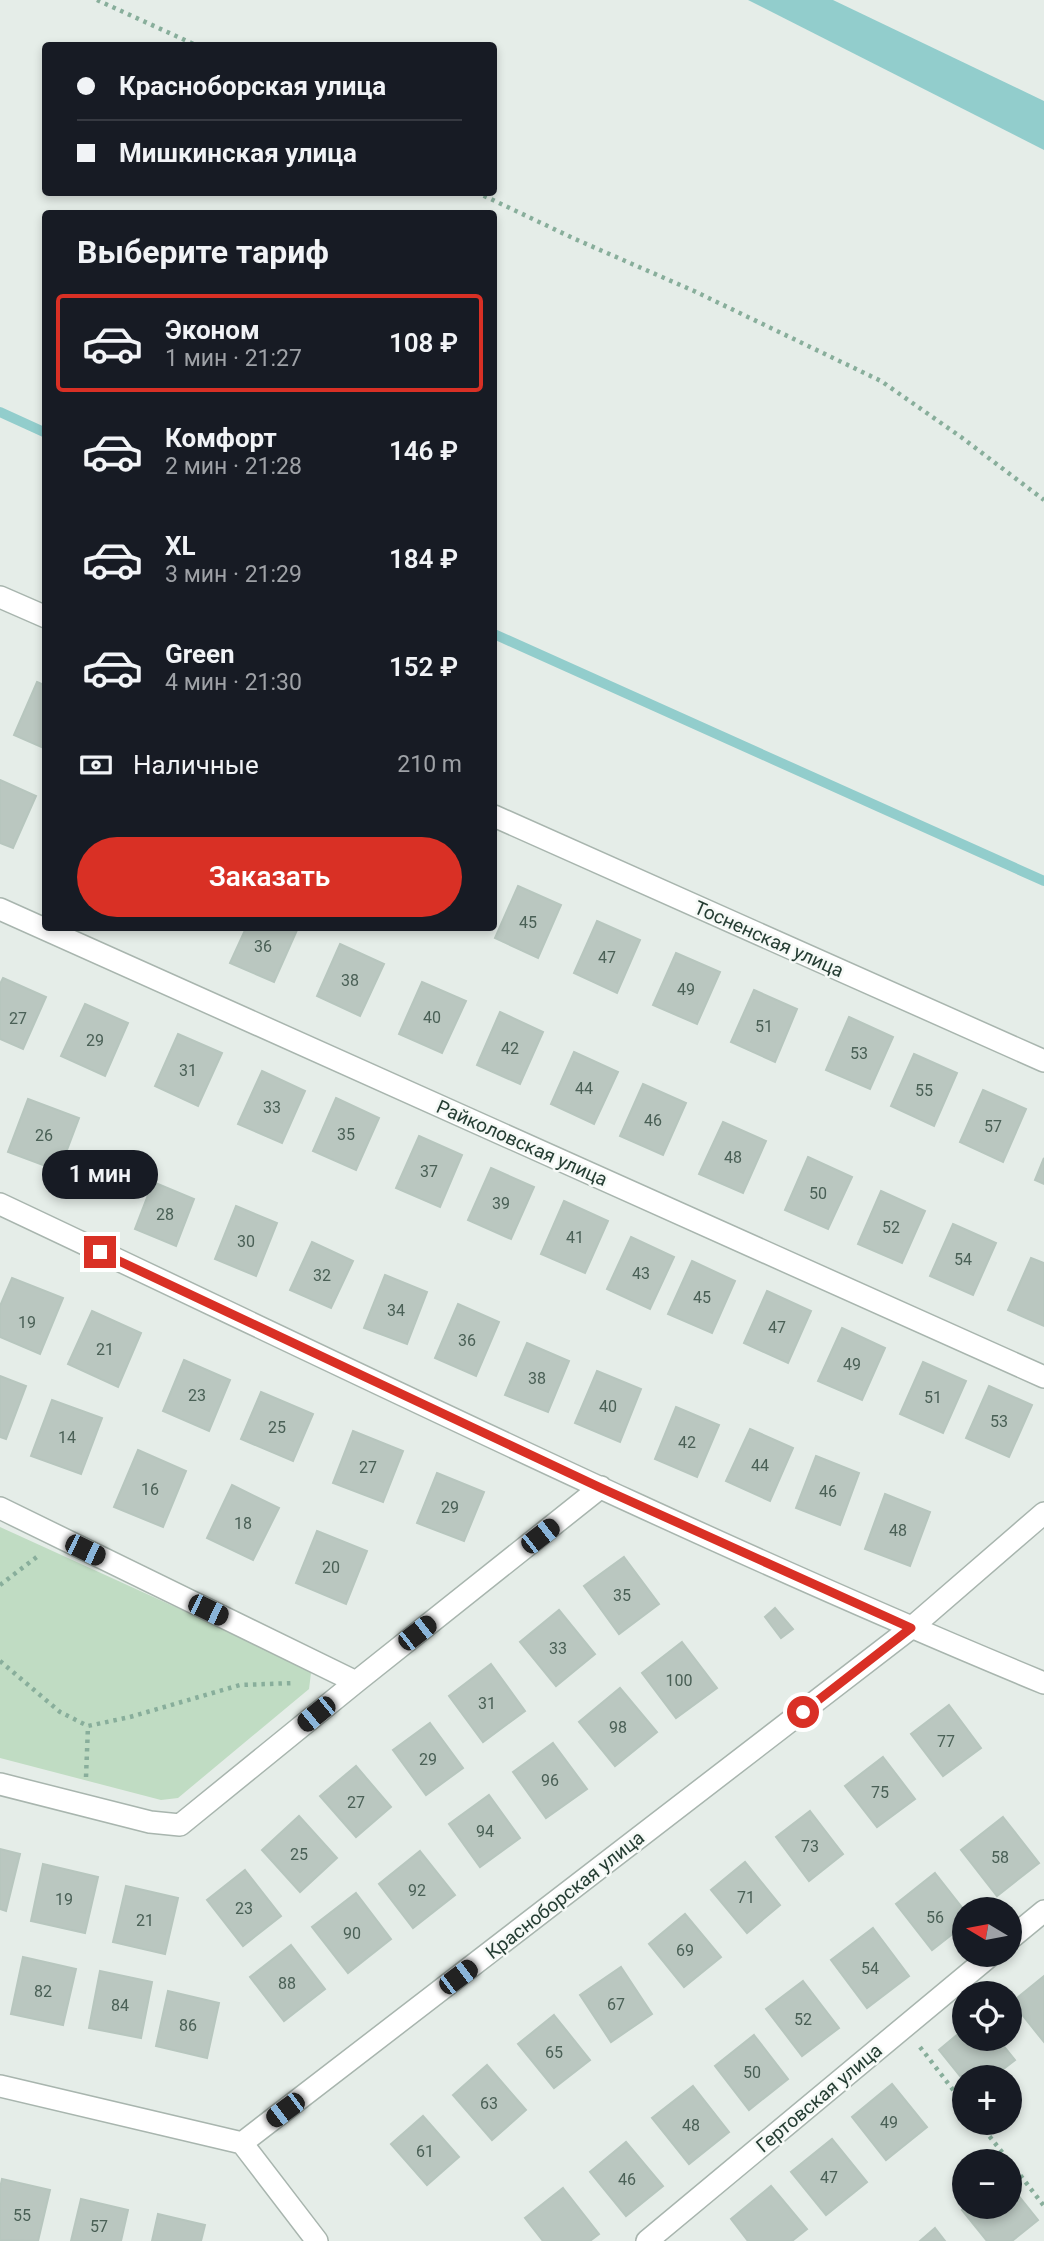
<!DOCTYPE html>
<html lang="ru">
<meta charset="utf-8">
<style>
body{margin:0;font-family:Roboto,sans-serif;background:#242831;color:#f1f3f6;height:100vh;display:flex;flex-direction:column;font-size:26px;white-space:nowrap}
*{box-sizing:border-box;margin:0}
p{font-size:23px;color:#9ea1a6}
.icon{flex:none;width:38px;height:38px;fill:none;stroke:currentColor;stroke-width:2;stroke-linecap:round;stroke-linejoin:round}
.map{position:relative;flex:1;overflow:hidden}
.panel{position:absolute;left:42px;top:210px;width:455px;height:721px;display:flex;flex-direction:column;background:#171b24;border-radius:7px;box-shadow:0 4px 10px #0003}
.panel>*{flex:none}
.hud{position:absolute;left:42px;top:42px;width:455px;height:154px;border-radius:7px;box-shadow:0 4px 10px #0003;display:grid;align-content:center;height:154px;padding:0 35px;background:#171b24}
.needle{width:46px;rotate:280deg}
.controls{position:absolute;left:952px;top:1897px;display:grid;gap:14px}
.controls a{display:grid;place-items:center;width:70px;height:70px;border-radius:50%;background:#171b24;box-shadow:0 4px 10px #0003;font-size:35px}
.end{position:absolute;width:32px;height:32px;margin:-16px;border:9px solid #d93025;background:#fff;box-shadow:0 0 0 4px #fff}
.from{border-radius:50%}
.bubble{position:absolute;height:49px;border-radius:24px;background:#171b24;box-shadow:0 4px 10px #0003;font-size:23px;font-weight:600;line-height:49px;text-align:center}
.car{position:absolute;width:21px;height:42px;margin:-21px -10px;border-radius:9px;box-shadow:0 0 5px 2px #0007;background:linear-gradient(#222 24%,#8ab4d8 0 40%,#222 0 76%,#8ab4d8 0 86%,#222 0)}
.hud b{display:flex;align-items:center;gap:24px;height:66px;font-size:26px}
.hud b+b{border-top:2px solid #363941}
.hud i{width:18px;height:18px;background:#f1f3f6}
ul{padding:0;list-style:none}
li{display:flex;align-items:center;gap:21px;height:98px;margin:0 14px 10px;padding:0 21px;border:4px solid transparent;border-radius:7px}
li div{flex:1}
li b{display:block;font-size:26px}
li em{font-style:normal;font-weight:600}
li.selected{border-color:#d93025}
li>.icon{width:63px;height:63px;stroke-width:1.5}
h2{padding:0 35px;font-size:32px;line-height:84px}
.pay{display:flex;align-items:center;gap:18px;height:77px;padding:0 35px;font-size:26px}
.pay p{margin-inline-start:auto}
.primary-button{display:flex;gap:14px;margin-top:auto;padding:14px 35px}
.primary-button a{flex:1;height:80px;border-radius:42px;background:#d93025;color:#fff;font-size:28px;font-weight:600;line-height:80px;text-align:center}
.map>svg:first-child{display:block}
.green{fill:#c0dcc3}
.water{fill:#92cdcc}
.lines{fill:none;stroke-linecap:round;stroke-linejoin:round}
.stream{stroke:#92cdcc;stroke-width:10}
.building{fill:#bac7c0;stroke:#b7c6be;stroke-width:2}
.street-casing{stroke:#a8b5ae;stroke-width:24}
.path{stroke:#88ae9b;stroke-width:4.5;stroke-dasharray:3.5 5;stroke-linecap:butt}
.street{stroke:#fff;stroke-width:21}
.route{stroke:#d93025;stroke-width:9}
.labels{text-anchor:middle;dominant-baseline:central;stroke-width:5;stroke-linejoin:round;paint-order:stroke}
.number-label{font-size:16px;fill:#4a6056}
.street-label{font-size:19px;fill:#253d33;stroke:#f5f9f6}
</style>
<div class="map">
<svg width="1044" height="2241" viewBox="0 0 1044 2241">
<rect width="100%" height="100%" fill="#e5ede8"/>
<path class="green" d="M0 1527 298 1663 311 1673 309 1689 178 1798 161 1800 0 1758Z"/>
<path class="water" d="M748 0H833L1044 101V150Z"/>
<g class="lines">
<path class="stream" d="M0 412 46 433
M494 634 1044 881"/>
</g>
<path class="building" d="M37 682 46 686V749L14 735Z
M0 780 36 796 13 848 0 843Z
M518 886 561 905 538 958 495 938Z
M597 921 640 940 617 993 574 973Z
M246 928H292L297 930 274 982 230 963Z
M340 944 384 964 360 1016 317 996Z
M676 953 720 972 697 1024 653 1005Z
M3 978 46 997 23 1049 0 1039V984Z
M422 982 466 1001 442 1053 399 1034Z
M754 990 797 1009 775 1062 731 1042Z
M85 1004 128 1023 105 1076 61 1056Z
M500 1012 543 1032 520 1084 477 1065Z
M849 1017 893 1037 870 1089 826 1070Z
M178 1034 222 1053 198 1106 155 1086Z
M574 1052 618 1072 594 1124 551 1104Z
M914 1054 957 1073 934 1126 891 1106Z
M262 1071 305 1091 282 1143 238 1124Z
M643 1084 686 1103 663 1155 620 1136Z
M983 1090 1026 1109 1003 1162 960 1142Z
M336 1098 379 1118 356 1170 313 1151Z
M28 1099 79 1118 59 1171 8 1152Z
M723 1122 766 1141 743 1193 699 1174Z
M419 1136 462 1155 440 1207 396 1188Z
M808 1157 852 1177 828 1229 785 1210Z
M1044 1158V1184L1035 1180Z
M491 1168 534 1187 511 1239 468 1220Z
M153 1182 194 1199 176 1246 135 1229Z
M881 1191 925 1211 902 1263 858 1244Z
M564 1201 608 1221 585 1273 541 1254Z
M236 1206 277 1223 256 1276 215 1259Z
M953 1224 996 1243 973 1295 930 1276Z
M631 1237 674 1257 650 1309 607 1289Z
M312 1242 353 1261 331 1308 290 1290Z
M1031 1258 1044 1263V1326L1008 1310Z
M692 1261 735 1281 712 1333 668 1314Z
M385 1275 427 1292 407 1344 364 1328Z
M12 1278 63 1298 40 1354 0 1337V1306Z
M767 1291 811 1311 788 1363 744 1343Z
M458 1304 499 1322 476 1376 435 1358Z
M92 1311 141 1333 118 1387 68 1364Z
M842 1328 885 1348 862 1400 818 1381Z
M527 1343 569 1361 548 1412 505 1395Z
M184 1360 230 1380 209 1431 163 1411Z
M923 1362 966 1381 943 1433 900 1414Z
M597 1371 641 1389 620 1442 575 1423Z
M0 1376 26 1386 6 1439 0 1437Z
M989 1386 1032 1405 1009 1457 966 1438Z
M261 1392 313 1414 293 1461 241 1439Z
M52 1400 102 1418 81 1474 31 1456Z
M676 1407 719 1425 697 1477 655 1459Z
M750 1429 793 1448 770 1501 726 1481Z
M353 1431 403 1451 383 1502 333 1483Z
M138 1450 186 1471 163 1527 114 1507Z
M816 1456 859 1473 840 1525 796 1508Z
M437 1473 484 1492 464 1541 417 1523Z
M232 1485 279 1508 253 1560 207 1538Z
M885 1494 930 1512 910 1566 865 1549Z
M317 1531 367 1551 346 1604 296 1583Z
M624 1557 659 1604 619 1634 584 1586Z
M775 1608 793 1629 781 1638 765 1617Z
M559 1610 595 1654 556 1686 520 1642Z
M682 1642 717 1688 676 1718 642 1673Z
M491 1664 525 1711 483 1742 449 1696Z
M620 1688 657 1732 615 1766 579 1722Z
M949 1705 981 1748 943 1776 911 1734Z
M430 1723 463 1768 426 1795 393 1750Z
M553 1743 587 1789 546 1818 513 1772Z
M883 1757 915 1799 877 1827 845 1786Z
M356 1766 391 1807 356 1837 320 1796Z
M489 1795 520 1838 480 1867 449 1824Z
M810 1811 843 1854 809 1881 776 1837Z
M299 1816 337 1858 300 1892 262 1850Z
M1003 1817 1039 1863 997 1896 961 1850Z
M0 1849 20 1854 6 1911 0 1909Z
M420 1851 455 1895 413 1928 379 1884Z
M745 1862 780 1905 747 1933 711 1890Z
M43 1864 98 1877 85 1933 31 1921Z
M245 1870 281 1916 243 1946 207 1900Z
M935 1873 964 1910V1925L932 1950 896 1904Z
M126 1886 178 1898 165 1954 113 1942Z
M356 1893 391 1939 348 1973 312 1927Z
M685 1914 721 1957 684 1987 649 1944Z
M873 1928 909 1976 867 2008 831 1960Z
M291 1945 325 1989 284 2021 250 1977Z
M23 1957 76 1969 63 2025 11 2014Z
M621 1967 652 2014 611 2042 580 1995Z
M100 1971 152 1982 141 2038 89 2028Z
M1044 1976V2042L1012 2002Z
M803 1981 839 2028 802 2056 766 2009Z
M168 1991 219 2003 207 2058 156 2046Z
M554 2015 590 2060 554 2088 518 2044Z
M964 2029V2039H998L1015 2060 993 2077H964V2081L939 2050Z
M754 2035 788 2079 749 2110 715 2066Z
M487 2065 526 2110 492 2140 453 2095Z
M892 2084 927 2127 886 2160 852 2117Z
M693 2086 729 2132 689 2164 652 2118Z
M423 2116 459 2157 427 2185 391 2144Z
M832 2139 867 2182 826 2215 791 2172Z
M626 2142 663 2186 626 2216 590 2172Z
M2 2179 50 2190 38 2241 0 2240V2188Z
M1010 2185 1038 2220 1012 2241H987L962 2210 967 2207H1010Z
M771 2186 807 2229 792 2241H748L731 2219Z
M563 2188 599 2234 590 2241H543L525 2218Z
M81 2199 128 2210 121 2241H71Z
M158 2214 205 2225 201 2241H152Z
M935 2228 945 2241H920Z"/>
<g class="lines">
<g class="street-casing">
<path id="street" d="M0 597 46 617
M494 816 1044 1061
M0 909 1044 1377
M0 1204C346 1367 690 1537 1044 1683
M0 1508 356 1682
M0 1784 150 1822 180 1825 356 1682 601 1487
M1010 1939 1044 1911
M0 2086 242 2143 911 1628 1044 1513
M242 2143 317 2241
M647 2241 991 1955"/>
</g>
<path class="path" d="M97 0 198 46
M476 192 575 239 694 291 881 381 961 437 1044 500
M0 1585 38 1556
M0 1661 60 1712 88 1726 130 1717 240 1685 294 1683
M86 1777 88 1726
M920 2047 964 2104
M979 2123 1009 2161
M1010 2162 1044 2206"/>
<use href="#street" class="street"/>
</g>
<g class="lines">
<path class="route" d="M100 1252 601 1488 911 1628 803 1712"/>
</g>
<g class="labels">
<g class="number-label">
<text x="528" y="922">45</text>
<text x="263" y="946">36</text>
<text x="607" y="957">47</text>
<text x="350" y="980">38</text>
<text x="686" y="989">49</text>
<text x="432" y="1017">40</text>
<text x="18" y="1018">27</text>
<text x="764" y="1026">51</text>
<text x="95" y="1040">29</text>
<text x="510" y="1048">42</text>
<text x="859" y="1053">53</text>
<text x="188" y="1070">31</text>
<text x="584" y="1088">44</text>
<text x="924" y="1090">55</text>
<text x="272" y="1107">33</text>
<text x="653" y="1120">46</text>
<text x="993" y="1126">57</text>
<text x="346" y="1134">35</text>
<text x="44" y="1135">26</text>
<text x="733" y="1157">48</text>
<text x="429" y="1171">37</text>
<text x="818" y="1193">50</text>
<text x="501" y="1203">39</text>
<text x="165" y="1214">28</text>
<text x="891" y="1227">52</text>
<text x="575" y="1237">41</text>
<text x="246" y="1241">30</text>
<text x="963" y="1259">54</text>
<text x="641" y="1273">43</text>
<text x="322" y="1275">32</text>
<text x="702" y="1297">45</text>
<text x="396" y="1310">34</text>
<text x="27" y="1322">19</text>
<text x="777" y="1327">47</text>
<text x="467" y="1340">36</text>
<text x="105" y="1349">21</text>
<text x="852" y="1364">49</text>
<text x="537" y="1378">38</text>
<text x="197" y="1395">23</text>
<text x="933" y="1397">51</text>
<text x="608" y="1406">40</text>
<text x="999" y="1421">53</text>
<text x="277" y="1427">25</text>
<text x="67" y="1437">14</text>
<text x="687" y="1442">42</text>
<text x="760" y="1465">44</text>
<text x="368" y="1467">27</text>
<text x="150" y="1489">16</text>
<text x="828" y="1491">46</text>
<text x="450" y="1507">29</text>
<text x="243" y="1523">18</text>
<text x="898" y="1530">48</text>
<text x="331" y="1567">20</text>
<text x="622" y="1595">35</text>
<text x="558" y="1648">33</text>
<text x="679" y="1680">100</text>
<text x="487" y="1703">31</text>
<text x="618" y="1727">98</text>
<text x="946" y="1741">77</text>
<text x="428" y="1759">29</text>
<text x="550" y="1780">96</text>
<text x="880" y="1792">75</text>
<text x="356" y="1802">27</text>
<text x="485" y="1831">94</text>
<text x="810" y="1846">73</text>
<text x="299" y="1854">25</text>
<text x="1000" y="1857">58</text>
<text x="417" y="1890">92</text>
<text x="746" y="1897">71</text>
<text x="64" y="1899">19</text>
<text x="244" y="1908">23</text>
<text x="935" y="1917">56</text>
<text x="145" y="1920">21</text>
<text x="352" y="1933">90</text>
<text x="685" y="1950">69</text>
<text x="870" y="1968">54</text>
<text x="287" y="1983">88</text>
<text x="43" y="1991">82</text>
<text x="616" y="2004">67</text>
<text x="120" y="2005">84</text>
<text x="803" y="2019">52</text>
<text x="188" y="2025">86</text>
<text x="554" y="2052">65</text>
<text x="752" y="2072">50</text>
<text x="489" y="2103">63</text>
<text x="889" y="2122">49</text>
<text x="691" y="2125">48</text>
<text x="425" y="2151">61</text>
<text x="829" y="2177">47</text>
<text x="627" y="2179">46</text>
<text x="22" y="2215">55</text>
<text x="99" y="2226">57</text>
</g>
<g class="street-label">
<text transform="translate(769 939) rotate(24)">Тосненская улица</text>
<text transform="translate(522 1143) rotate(24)">Райколовская улица</text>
<text transform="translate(565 1895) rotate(-38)">Красноборская улица</text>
<text transform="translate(819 2098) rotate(-40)">Гертовская улица</text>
</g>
</g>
</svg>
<div class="controls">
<a><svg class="needle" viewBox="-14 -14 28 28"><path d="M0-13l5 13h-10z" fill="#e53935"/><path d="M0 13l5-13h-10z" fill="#9ea1a6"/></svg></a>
<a><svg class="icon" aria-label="locate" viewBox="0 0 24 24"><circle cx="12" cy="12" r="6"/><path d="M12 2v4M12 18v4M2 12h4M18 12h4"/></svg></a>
<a>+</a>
<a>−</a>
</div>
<i class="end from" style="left:803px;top:1712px"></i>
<i class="end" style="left:100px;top:1252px"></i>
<div class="bubble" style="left:42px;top:1150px;width:116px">1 мин</div>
<i class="car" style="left:540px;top:1536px;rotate:52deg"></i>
<i class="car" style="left:85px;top:1550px;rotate:116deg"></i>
<i class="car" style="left:208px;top:1610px;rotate:116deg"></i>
<i class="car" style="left:417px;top:1633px;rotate:52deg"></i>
<i class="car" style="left:316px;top:1714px;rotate:231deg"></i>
<i class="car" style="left:458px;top:1977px;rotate:53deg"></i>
<i class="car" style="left:285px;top:2110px;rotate:233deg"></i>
<div class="hud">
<b><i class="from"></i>Красноборская улица</b>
<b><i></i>Мишкинская улица</b>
</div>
<section class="panel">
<h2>Выберите тариф</h2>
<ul>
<li class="selected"><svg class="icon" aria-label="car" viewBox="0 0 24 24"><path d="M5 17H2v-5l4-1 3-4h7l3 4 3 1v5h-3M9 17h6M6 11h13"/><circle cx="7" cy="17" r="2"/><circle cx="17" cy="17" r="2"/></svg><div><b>Эконом</b><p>1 мин · 21:27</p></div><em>108 ₽</em></li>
<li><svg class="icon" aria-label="car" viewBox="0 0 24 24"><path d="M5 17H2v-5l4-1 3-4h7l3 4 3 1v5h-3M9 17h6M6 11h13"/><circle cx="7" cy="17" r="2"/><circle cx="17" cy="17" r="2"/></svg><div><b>Комфорт</b><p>2 мин · 21:28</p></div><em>146 ₽</em></li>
<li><svg class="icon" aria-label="car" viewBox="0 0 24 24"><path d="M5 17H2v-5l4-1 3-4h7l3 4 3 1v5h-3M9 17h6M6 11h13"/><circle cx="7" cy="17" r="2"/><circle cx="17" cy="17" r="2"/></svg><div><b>XL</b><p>3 мин · 21:29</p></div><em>184 ₽</em></li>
<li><svg class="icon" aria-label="car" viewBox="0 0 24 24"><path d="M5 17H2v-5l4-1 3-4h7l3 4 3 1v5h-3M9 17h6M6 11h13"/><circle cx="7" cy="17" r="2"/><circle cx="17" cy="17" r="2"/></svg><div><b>Green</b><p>4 мин · 21:30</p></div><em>152 ₽</em></li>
</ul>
<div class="pay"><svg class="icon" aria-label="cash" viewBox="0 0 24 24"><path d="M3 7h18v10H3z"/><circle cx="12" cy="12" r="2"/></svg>Наличные<p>210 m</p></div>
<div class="primary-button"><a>Заказать</a></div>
</section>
</div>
